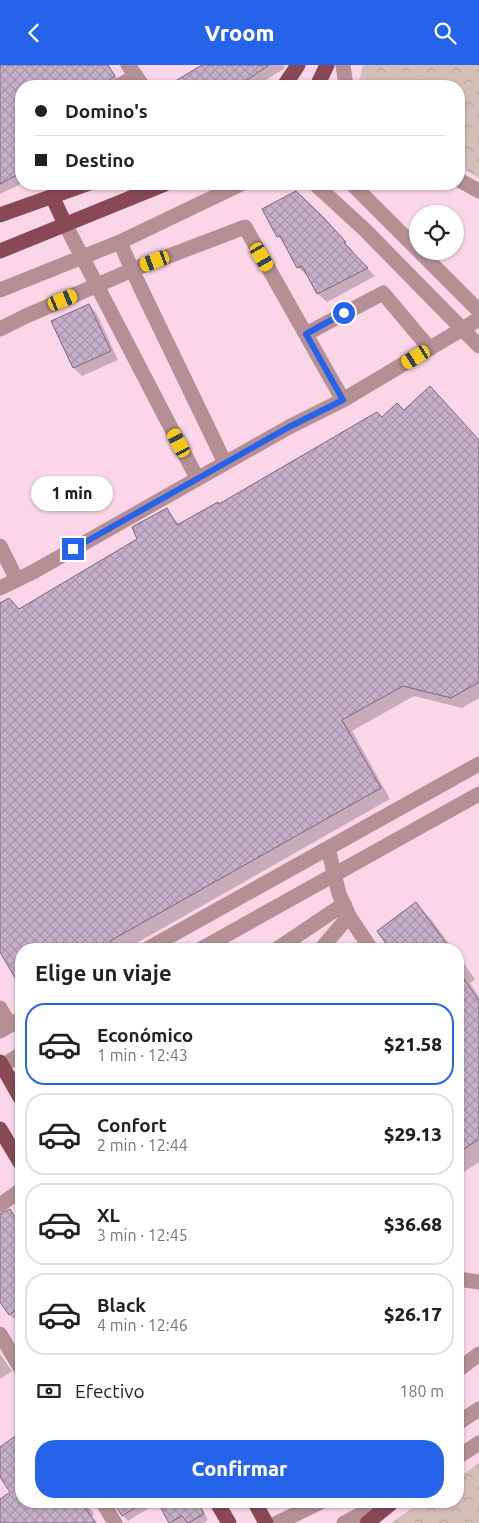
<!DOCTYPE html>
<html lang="es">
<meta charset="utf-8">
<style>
body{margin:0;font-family:Ubuntu,sans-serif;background:#f6f6f6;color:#222;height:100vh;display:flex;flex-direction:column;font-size:19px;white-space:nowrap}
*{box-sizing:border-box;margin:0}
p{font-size:16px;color:#767676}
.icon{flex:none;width:28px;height:28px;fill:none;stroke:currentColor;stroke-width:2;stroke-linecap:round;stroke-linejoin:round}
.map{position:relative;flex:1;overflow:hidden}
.details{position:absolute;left:15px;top:878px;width:449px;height:565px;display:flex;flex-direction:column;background:#fff;border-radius:20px;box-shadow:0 1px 4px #0004}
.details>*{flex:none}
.banner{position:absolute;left:15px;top:15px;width:450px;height:110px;border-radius:20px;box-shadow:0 1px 4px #0004;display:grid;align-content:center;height:110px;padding:0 20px;background:#fff}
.fabs{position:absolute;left:409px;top:140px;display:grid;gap:10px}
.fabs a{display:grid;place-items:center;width:55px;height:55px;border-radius:50%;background:#fff;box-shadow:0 1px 4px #0004;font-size:25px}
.end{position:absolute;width:22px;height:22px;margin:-11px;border:6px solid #2563eb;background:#fff;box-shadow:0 0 0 2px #fff}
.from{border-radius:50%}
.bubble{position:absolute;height:35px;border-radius:18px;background:#fff;box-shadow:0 1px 4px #0004;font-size:16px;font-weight:800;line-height:35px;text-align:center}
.car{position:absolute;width:15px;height:30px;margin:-15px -8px;border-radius:6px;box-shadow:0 0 4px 1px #0007;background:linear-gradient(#f5c518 24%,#345 0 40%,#f5c518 0 76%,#345 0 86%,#f5c518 0)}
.banner b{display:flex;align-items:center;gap:18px;height:48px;font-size:19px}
.banner b+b{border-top:1px solid #e0e0e0}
.banner i{width:12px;height:12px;background:#222}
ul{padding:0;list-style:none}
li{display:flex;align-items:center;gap:15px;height:82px;margin:0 10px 8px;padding:0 10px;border:2px solid #e0e0e0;border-radius:20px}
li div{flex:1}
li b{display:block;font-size:19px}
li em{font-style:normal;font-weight:800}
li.current{border-color:#2563eb}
li>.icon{width:45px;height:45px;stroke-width:1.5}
h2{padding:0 20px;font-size:22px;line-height:60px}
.pay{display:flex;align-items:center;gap:12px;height:55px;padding:0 20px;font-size:19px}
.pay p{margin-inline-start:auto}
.action{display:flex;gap:10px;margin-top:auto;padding:10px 20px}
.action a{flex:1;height:58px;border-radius:20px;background:#2563eb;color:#fff;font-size:20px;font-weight:800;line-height:58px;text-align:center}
header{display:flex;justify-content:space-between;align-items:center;height:65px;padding:0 20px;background:#2563eb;color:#fff;font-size:22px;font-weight:800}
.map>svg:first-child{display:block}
.park{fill:url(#park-crowns)}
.shadow{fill:#0003}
.building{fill:url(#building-cross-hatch);stroke:#7c667e}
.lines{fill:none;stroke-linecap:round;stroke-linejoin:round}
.minor{stroke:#b58f93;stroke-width:15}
.major{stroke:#894954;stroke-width:15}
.route{stroke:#2563eb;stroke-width:6}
</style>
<header><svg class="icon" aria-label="back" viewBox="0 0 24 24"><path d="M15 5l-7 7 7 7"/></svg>Vroom<svg class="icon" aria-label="search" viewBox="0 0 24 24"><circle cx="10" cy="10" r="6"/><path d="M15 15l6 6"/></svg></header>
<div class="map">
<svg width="479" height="1458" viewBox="0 0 479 1458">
<defs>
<pattern id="park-crowns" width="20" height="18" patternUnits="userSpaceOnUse" patternTransform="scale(1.25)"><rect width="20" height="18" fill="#d6beb8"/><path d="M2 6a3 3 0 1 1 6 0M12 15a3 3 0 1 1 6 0" fill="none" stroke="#b7a29d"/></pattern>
<pattern id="building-cross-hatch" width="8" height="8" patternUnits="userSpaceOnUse" patternTransform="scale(1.25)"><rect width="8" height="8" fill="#c6afc8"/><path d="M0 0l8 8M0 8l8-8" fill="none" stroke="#a995ab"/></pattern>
</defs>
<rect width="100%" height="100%" fill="#fad6e8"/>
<path class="park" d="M363 0H479V113L459 101V21H358Z
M479 1398V1458H391L423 1436H458V1413Z"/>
<path class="shadow" d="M0 0H108L121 19 118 21H21V119L0 129Z
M204 0H283L285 3 256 21H169Z
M37 119H49L41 123Z
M296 128 331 162 353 186 351 187 375 211 327 237 318 229 308 210H306L298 202 286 179 278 171Z
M89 240 97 249 118 295 82 311 74 303Z
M404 346 479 377V633L462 643 414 631 352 666 390 734 126 884H21V920L0 885V539L20 545 139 475 166 445 180 460 382 354Z
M416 839 430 853 453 884H391Z
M458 890 475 914 470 918 479 932V1097L458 1111Z
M10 1146 21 1159V1255L18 1257 10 1250 0 1234V1151Z
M0 1289 12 1306 0 1314Z
M21 1368V1436H85L94 1449 92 1451 96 1458H0V1435L12 1427 0 1412V1384Z
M115 1436H160L128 1456 123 1451Z
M177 1436H198L208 1455 203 1458H171L163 1444Z"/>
<path class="building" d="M0 0H108L115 11 100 21H21V108L0 119Z
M202 0H269L238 21H167Z
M296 126 323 152 346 177 344 178 368 203 317 229 302 201 297 203 280 171 277 172 262 144Z
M89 239 111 286 73 303 51 256Z
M430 321 479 375V617L451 633 403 621 342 655 381 723 110 876 115 884H21V923L0 887V538L9 533 19 544 137 474 132 462 167 443 177 460 218 437 219 439 377 347 382 352 397 338 404 345Z
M416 837 440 870 450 884H390L377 866Z
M458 905 479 936V1074L458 1088Z
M10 1144 21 1162V1241L9 1250 0 1237V1149Z
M21 1367V1436H93V1439L86 1444 96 1458H0V1434L10 1427 0 1412V1382Z
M113 1436H146L122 1451Z
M157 1436H197L204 1449 188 1458 182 1451 169 1458Z"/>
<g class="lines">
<path class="minor" d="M128 0 143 21
M343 0 346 21
M118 21 136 11
M459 115 479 126
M315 119 364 164 479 281
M352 119 418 185
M65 159 197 413
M120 177 132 205 225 398
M419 186 479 246
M0 225 120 177 241 119
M0 264 26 251 132 205 245 162 343 335 479 254
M306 269 383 228 430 284
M0 481 17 515
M0 523 33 507 289 362 343 335
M328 783 339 829 344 839
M147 884 479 699
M201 884 479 729
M277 884 344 839 349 851 371 884
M321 884 349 851
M0 943 10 960
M0 966 21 954
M2 1001 21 989
M0 1140 21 1125
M458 1214 479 1217
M0 1269 21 1304
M458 1305 479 1289
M458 1358 479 1344
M458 1392 479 1378
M102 1436 115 1458
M277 1458 323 1436
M344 1458 385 1436"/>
<path class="major" d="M284 21 298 0
M317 21 327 0
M52 131 65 159
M0 150 87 119
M0 186 165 119
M0 997 21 1034
M0 1064 21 1099
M216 1436 229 1458
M254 1436 266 1458
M367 1458 394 1436"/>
</g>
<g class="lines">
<path class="route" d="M73 484 289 362 343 335 306 269 344 248"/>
</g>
</svg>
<div class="fabs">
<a><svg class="icon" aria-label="locate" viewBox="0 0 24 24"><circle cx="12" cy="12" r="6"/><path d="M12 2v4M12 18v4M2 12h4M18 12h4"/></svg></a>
</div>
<i class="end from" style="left:344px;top:248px"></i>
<i class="end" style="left:73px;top:484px"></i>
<div class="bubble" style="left:31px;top:411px;width:82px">1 min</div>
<i class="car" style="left:262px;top:192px;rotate:150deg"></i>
<i class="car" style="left:155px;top:196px;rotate:250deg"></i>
<i class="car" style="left:63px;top:235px;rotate:68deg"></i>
<i class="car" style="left:416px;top:292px;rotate:239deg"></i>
<i class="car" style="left:179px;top:378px;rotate:332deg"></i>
<div class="banner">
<b><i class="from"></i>Domino's</b>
<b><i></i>Destino</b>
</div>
<section class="details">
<h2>Elige un viaje</h2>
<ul>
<li class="current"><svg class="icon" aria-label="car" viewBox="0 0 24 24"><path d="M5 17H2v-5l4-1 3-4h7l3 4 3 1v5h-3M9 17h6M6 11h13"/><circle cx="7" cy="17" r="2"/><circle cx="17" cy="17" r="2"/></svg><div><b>Económico</b><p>1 min · 12:43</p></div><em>$21.58</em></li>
<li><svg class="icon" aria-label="car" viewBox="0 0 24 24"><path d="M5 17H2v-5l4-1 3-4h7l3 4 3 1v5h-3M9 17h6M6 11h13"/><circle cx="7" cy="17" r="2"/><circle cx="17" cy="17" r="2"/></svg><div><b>Confort</b><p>2 min · 12:44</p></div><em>$29.13</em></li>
<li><svg class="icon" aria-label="car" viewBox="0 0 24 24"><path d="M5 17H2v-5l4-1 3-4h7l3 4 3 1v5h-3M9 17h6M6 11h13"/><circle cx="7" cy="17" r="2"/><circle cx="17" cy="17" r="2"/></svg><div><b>XL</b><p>3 min · 12:45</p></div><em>$36.68</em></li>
<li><svg class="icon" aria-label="car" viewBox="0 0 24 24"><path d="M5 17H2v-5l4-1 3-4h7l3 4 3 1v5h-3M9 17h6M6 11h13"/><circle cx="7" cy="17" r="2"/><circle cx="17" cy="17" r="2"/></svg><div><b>Black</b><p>4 min · 12:46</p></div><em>$26.17</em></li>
</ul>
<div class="pay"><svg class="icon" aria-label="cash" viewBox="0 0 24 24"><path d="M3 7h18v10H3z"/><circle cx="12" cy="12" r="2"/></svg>Efectivo<p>180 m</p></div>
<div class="action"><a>Confirmar</a></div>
</section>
</div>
